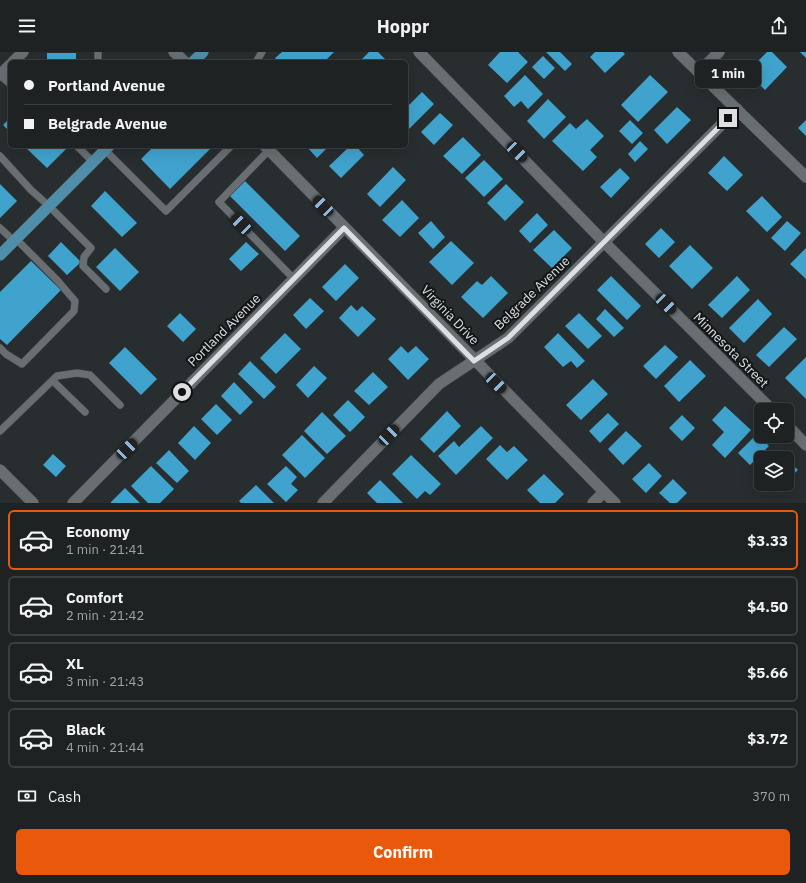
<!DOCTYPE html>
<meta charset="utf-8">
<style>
body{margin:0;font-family:"IBM Plex Sans",sans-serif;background:#2b2f30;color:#f1f3f6;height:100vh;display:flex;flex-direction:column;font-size:15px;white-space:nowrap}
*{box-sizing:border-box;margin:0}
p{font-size:13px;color:#a1a4a6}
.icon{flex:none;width:22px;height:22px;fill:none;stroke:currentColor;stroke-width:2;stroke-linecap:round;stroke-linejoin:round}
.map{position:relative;height:451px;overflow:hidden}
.sheet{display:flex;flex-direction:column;background:#1e2223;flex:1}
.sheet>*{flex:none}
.top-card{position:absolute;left:8px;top:8px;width:400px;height:88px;border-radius:6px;box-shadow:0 4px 16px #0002,0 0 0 1px #3c3f41;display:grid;align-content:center;height:88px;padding:0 16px;background:#1e2223}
.tools{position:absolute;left:754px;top:351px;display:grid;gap:8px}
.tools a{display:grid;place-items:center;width:40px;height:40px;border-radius:6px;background:#1e2223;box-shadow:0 4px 16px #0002,0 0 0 1px #3c3f41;font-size:20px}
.end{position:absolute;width:18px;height:18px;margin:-9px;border:5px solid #dde0e2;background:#111;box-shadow:0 0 0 2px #111}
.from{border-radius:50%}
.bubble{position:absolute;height:28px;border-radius:6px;background:#1e2223;box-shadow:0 4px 16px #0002,0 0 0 1px #3c3f41;font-size:13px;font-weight:800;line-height:28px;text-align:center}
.car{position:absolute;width:12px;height:24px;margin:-12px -6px;border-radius:5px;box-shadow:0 0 3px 1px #0007;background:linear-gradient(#222 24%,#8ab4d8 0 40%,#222 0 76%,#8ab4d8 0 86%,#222 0)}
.top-card b{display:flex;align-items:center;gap:14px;height:38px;font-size:15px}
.top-card b+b{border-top:1px solid #3c3f41}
.top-card i{width:10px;height:10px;background:#f1f3f6}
ul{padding:7px 0 0;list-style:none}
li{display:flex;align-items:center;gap:12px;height:60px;margin:0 8px 6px;padding:0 8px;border:2px solid #3c3f41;border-radius:6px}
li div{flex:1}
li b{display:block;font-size:15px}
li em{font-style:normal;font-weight:800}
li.on{border-color:#ea580c}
li>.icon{width:36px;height:36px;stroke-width:1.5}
.pay{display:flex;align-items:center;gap:10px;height:44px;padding:0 16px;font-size:15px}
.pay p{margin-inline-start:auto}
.action{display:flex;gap:8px;margin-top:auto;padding:8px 16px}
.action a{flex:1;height:46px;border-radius:6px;background:#ea580c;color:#fff;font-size:16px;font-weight:800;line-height:46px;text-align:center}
header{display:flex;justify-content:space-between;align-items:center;height:52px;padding:0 16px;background:#1e2223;font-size:18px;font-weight:800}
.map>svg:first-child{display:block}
.building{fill:#40a3cd}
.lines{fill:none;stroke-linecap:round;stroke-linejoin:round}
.service-casing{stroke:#464a4c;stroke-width:8}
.minor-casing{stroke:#464a4c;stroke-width:12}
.tertiary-casing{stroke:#464a4c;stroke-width:12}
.primary-casing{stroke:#464a4c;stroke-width:12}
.service{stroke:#686e71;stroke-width:7}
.minor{stroke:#686e71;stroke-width:11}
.tertiary{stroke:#686e71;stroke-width:11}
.primary{stroke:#4f8ea9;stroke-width:11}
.route{stroke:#dde0e2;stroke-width:5}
.labels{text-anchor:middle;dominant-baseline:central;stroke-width:4;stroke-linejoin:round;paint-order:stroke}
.street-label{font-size:13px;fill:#dde0e2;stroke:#131516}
</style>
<header><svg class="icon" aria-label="menu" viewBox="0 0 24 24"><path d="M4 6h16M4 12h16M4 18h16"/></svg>Hoppr<svg class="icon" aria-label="share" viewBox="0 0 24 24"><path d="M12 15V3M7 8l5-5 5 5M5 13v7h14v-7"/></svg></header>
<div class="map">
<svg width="806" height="451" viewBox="0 0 806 451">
<rect width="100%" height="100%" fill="#282d2f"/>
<path class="building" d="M282 0H334L324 10H279L275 6Z
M369 0H378L388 10H359Z
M500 0H518L528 10 507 31 488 13Z
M546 0H560L572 12 565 19Z
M595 0H623L625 2 605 21 590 5Z
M767 0H772L787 15 765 38 747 20Z
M800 0H806V6Z
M47 1H76V10H47Z
M543 4 555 16 544 27 532 15Z
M525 23 543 42 528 57 521 49 514 55 504 44Z
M650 23 668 40 638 70 621 53Z
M422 40 434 52 406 80V56Z
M548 47 566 65 544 87 527 69Z
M677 55 691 68 667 92 654 78Z
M440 61 453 73 434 93 421 80Z
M10 66V80L3 73Z
M587 67 604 84 590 98 597 105 583 119 552 89 570 71 576 77Z
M630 68 643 81 632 92 619 79Z
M806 68V84L798 76Z
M463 85 481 103 462 122 443 104Z
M640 89 648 97 635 110 628 102Z
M24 94H63L66 97 47 116Z
M154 94H213L170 137 141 107Z
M306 94H329L317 106Z
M350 94H356L364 103 341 126 329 114Z
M724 104 743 123 727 139 708 121Z
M484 108 503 127 484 145 465 126Z
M393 115 406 128 380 155 367 142Z
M620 116 630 126 611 146 600 135Z
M245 129 300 184 285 199 230 144Z
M0 132 17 149 0 166Z
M506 132 524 150 505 169 487 151Z
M105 139 137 171 122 185 91 154Z
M762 144 782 165 767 180 746 159Z
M402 148 419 166 400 185 382 168Z
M537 161 548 173 530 191 519 179Z
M431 169 445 185 433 197 418 181Z
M787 169 801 181 785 199 771 186Z
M661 176 675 190 659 206 645 192Z
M554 178 572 196 552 216 533 198Z
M451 189 474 211 452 233 429 210Z
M61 190 81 210 67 223 48 204Z
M246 190 259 202 241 219 229 207Z
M690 193 713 216 692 237 669 214Z
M115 196 139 220 120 239 96 215Z
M806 196V227L790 212Z
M31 209 61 238 7 293 0 287V240Z
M345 212 359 226 336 249 322 235Z
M491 224 508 241 483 266 461 245 477 229 482 233Z
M611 224 641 254 627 268 597 238Z
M737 224 750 238 722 266 708 253Z
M310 246 324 259 306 277 293 263Z
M758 247 772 262 744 291 729 276Z
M351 253 357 259 362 254 376 267 358 285 339 266Z
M605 257 624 276 614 285 596 267Z
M180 261 196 277 183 290 167 274Z
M579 261 602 284 588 297 565 274Z
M784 275 797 287 769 315 756 303Z
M285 281 301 297 276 322 260 306Z
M558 281 585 309 577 316 571 309 563 315 544 295Z
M665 293 678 305 656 327 643 314Z
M401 294 408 301 416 294 429 307 408 328 388 307Z
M125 295 157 327 141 343 109 311Z
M806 305V347L785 326Z
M690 308 706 324 679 350 664 334Z
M250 309 276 335 264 347 238 322Z
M314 314 327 326 308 346 296 333Z
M373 320 388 335 369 353 354 339Z
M593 327 608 342 581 368 566 353Z
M234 330 253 350 240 363 221 344Z
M348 348 365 365 350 380 333 363Z
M216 352 232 368 217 383 201 367Z
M725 354 751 378 725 406 712 393 724 380 712 368Z
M447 359 461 374 434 401 420 387Z
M322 360 346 384 327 402 304 379Z
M608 361 619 372 600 391 589 379Z
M682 363 695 376 682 389 669 376Z
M194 374 211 391 195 408 178 391Z
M481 374 493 386 456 423 438 404 454 389 459 395Z
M626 379 642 394 623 413 608 397Z
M757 382 769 394 750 413 738 401Z
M302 383 325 406 305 426 282 403Z
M500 393 507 400 514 394 528 408 507 428 486 407Z
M169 398 189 419 177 431 156 411Z
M53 402 66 414 56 425 43 413Z
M411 403 441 432 430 443 425 439 417 447 392 422Z
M787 407 798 418 787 428Z
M649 411 662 424 646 441 632 427Z
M151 414 174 437 160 451H148L131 434Z
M286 414 297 425 291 432 298 438 286 450 267 432Z
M544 422 564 442 555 451H540L527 438Z
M673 427 687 441 677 451H670L659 441Z
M380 428 403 451H377L367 441Z
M771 432H783L777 438Z
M256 433 274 451H241L239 449Z
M125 436 140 451H111V450Z"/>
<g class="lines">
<g class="service-casing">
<path id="service" d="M98 0V10
M256 10 262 0
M0 23 10 32
M77 94 93 110
M105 98 166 159 231 94
M269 98 219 150 294 227
M0 104 31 138 49 154 91 196 84 205 83 214 106 237
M0 176 14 189
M0 296 6 302 22 312 74 259 75 249 57 228 16 187
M53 329 85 360
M0 379 57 324 77 321 90 323 120 353"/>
</g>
<g class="minor-casing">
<path id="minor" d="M419 0 604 190 772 358
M13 10 23 0
M699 20 719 0
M0 23 10 13
M787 373 806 393
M0 418 33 451
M73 451 344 176
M323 451 439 332 508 286 737 57
M593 451 604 440"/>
</g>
<g class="tertiary-casing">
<path id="tertiary" d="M174 0 185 10
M678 0 806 125
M265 94 615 451"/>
</g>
<g class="primary-casing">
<path id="primary" d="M193 10 203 0
M0 203 109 94"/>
</g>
<use href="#service" class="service"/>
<use href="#minor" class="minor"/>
<use href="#tertiary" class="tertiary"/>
<use href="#primary" class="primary"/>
</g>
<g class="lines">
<path class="route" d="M182 340 344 176 474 309 508 286 728 66"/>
</g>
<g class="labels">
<g class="street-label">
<text transform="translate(532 241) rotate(-44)">Belgrade Avenue</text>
<text transform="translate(450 263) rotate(46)">Virginia Drive</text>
<text transform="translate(224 278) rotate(-45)">Portland Avenue</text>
<text transform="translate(731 298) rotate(45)">Minnesota Street</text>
</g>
</g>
</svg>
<div class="tools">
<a><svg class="icon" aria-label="locate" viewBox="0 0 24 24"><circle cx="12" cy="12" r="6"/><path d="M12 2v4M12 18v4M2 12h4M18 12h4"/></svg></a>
<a><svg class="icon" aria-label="layers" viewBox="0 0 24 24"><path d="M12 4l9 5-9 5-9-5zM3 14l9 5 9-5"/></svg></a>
</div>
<i class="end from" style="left:182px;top:340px"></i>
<i class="end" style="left:728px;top:66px"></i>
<div class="bubble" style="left:695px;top:8px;width:66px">1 min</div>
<i class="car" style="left:517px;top:100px;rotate:136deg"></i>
<i class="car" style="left:323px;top:154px;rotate:316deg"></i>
<i class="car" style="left:241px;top:172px;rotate:316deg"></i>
<i class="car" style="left:666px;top:252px;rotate:135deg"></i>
<i class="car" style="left:496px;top:331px;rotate:135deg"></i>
<i class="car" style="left:389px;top:383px;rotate:44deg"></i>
<i class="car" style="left:127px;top:397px;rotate:45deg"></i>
<div class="top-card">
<b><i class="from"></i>Portland Avenue</b>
<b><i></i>Belgrade Avenue</b>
</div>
</div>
<section class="sheet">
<ul>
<li class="on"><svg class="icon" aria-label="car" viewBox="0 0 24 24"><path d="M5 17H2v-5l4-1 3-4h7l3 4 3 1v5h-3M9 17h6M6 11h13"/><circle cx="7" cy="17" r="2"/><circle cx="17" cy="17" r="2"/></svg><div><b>Economy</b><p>1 min · 21:41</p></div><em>$3.33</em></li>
<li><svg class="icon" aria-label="car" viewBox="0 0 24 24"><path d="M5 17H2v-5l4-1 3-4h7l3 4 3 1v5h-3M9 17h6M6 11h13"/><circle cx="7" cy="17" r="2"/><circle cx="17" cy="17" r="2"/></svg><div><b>Comfort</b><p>2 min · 21:42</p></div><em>$4.50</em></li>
<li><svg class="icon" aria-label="car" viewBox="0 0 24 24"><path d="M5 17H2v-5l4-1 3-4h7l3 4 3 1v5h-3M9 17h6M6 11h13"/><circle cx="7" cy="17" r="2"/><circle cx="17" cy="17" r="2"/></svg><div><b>XL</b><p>3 min · 21:43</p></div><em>$5.66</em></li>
<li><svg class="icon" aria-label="car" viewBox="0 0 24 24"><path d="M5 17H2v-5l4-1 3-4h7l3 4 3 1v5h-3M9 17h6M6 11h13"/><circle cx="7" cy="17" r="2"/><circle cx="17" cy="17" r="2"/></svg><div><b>Black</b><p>4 min · 21:44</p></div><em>$3.72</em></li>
</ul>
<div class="pay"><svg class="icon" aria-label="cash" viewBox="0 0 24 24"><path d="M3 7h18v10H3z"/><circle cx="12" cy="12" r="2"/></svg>Cash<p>370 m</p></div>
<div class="action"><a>Confirm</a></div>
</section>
